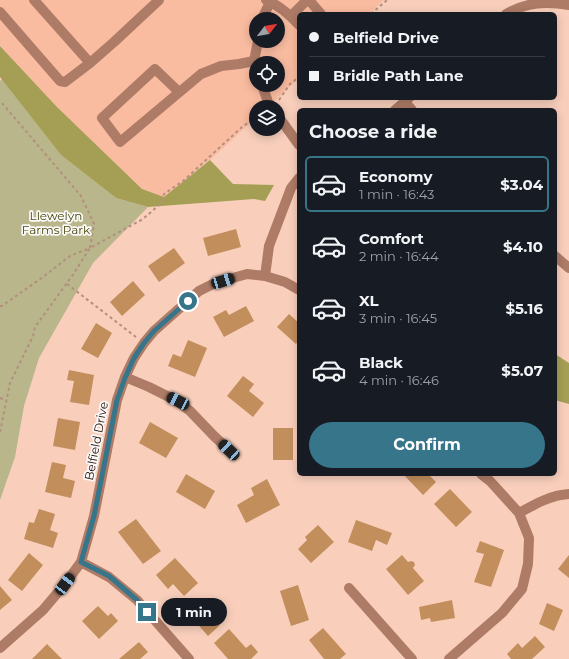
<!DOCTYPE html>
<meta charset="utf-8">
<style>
body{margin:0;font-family:Montserrat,sans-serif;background:#20242c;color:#f1f3f6;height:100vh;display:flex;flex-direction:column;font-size:15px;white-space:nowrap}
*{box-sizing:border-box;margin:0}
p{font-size:13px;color:#9ea1a6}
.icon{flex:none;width:22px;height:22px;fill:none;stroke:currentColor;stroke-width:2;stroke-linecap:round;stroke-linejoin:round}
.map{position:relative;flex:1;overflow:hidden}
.details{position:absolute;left:297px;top:108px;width:260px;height:368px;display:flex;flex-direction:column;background:#171b24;border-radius:6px;box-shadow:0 2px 10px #0003}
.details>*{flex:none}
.hud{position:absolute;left:297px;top:12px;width:260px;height:88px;border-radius:6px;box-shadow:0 2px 10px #0003;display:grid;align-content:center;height:88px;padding:0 12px;background:#171b24}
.needle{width:26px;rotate:59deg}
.controls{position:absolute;left:249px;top:12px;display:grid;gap:8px}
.controls a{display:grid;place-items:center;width:36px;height:36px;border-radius:50%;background:#171b24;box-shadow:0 2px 10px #0003;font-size:20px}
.end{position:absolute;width:18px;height:18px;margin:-9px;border:5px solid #37758b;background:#fff;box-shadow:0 0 0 2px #fff}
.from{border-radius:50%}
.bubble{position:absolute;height:28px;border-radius:14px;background:#171b24;box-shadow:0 2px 10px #0003;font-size:13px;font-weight:700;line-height:28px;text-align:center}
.car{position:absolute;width:12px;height:24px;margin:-12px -6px;border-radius:5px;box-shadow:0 0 3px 1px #0007;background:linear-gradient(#222 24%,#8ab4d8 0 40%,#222 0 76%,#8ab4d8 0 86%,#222 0)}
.hud b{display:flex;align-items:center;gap:14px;height:38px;font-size:15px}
.hud b+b{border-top:1px solid #363941}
.hud i{width:10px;height:10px;background:#f1f3f6}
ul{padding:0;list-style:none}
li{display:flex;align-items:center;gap:12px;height:56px;margin:0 8px 6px;padding:0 4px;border:2px solid transparent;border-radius:6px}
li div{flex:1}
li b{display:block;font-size:15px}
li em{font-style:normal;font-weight:700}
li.current{border-color:#37758b}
li>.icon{width:36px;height:36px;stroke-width:1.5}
h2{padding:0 12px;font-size:18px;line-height:48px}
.cta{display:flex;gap:8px;margin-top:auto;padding:8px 12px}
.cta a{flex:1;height:46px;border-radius:24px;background:#37758b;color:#fff;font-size:16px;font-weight:700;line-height:46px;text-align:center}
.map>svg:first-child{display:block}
.built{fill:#fabca1;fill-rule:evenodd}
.green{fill:#b8b68a}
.forest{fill:#a59f55}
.building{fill:#c28e5c}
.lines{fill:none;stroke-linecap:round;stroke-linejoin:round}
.path{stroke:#b38f7f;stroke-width:2;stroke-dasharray:3 3;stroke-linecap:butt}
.minor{stroke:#ad7b66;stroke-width:10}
.route{stroke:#37758b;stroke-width:5}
.labels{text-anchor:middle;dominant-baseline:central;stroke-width:3.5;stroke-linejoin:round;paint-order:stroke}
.park-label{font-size:12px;fill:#4c470c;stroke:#fafafa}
.street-label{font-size:12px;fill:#270e04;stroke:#fafafa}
</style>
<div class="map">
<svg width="569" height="659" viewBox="0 0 569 659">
<rect width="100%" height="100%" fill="#f9cfbc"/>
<path class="built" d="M0 0H384L369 14H299V78L268 107H256V118L210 160 164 197 142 189 57 107 0 46ZM256 19H278V41H256ZM256 63H278V85H256Z"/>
<path class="green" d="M2 79 61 155 116 198 148 207 93 263 39 358 24 406 15 457 0 500V81Z"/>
<path class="forest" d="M0 46 57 107 142 189 164 197 210 160 233 184 274 185 265 201 254 199 148 207 116 198 61 155 0 77Z
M555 354 569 363V404L555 400Z"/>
<path class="building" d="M236 229 241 247 208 256 203 238Z
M174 248 185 263 159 282 148 266Z
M133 281 145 295 122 316 110 302Z
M246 306 254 321 224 337 213 317 226 310 229 315Z
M289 314 299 323V340L296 344 277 327Z
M96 323 112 333 98 358 81 349Z
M188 340 207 348 195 377 168 366 173 354 181 357Z
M69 370 94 375 89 405 70 402 74 381 67 380Z
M243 376 254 384 249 391 264 403 253 417 227 396Z
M58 418 80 422 75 450 53 446Z
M150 422 178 438 166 458 139 443Z
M273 428H293V460H273Z
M52 462 66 465 63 478 75 481 71 498 45 492Z
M186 474 215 491 205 509 176 492Z
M403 474H428L436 482 423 495Z
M267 479 280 505 246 523 237 505 254 495 251 488Z
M450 489 472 512 456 527 434 504Z
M39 509 55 514 50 530 58 533 53 548 24 539 29 522 34 523Z
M136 519 161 551 143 564 118 532Z
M356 520 392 533 387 545 376 540 372 551 348 542Z
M318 525 334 542 311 563 298 549 307 540 305 537Z
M480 541 504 550 491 587 474 582 484 554 476 552Z
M29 553 43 565 22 591 8 580Z
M402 555 408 562 411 561 414 562 415 565 413 568 424 581 408 595 386 569Z
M569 555V578L558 569Z
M175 558 198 583 184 596 173 584 168 589 156 575Z
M298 585 309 620 291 626 280 591Z
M0 586 12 600 0 610Z
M199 600 220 625 208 636 186 611Z
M452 600 455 618 431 622 430 618 421 620 419 607Z
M547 603 563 610 554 631 539 624Z
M98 606 108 616 111 613 118 621 99 639 82 621Z
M323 628 346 654 340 659H324L309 640Z
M229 629 246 648 251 644 258 652 251 659H228L214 643Z
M535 636 545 647 532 659H511L507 654 518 643 522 648Z
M139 642 148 652 140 659H119Z
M47 644 62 659H32Z"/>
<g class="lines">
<path class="path" d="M371 14 387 0
M279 100 290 84 299 77
M67 284 136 337
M0 306H2L43 277 70 256 90 248 94 224 81 196 2 103
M0 398 6 400
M0 432 10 383 33 336 35 327 72 276 90 248 143 219 160 204 164 194 183 181 242 127 256 117"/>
<path class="minor" d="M34 0 90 63 114 42 159 0
M266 0C279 5 290 15 299 25
M309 0 321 14
M0 12 60 81 65 82 90 63
M506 14C527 2 546 1 569 5
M291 16 307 0
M262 19 271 0
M256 66 254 61 258 41
M262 85 268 102 272 107
M179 92 155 69 102 118 120 142 201 74 221 66 239 64 254 61
M405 102 412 110
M395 110 409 98
M278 116 299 145
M555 256 569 268
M265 276 269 246 291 188 299 178
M125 377 149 387 177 401 190 411 214 436 229 450
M519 513C535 504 551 495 569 494
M81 562 109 577 137 600 189 659
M349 588 412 659
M0 648 43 610 65 584 81 562 94 516 117 400 125 377 134 358 144 343 154 331 199 291 215 283 247 274 265 276 285 282 299 290
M449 659 502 613 522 589 528 564 529 538 519 513 490 481 481 474"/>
</g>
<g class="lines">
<path class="route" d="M147 612 137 600 109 576 81 562 94 516 117 400 125 378 134 358 144 343 154 331 188 301"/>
</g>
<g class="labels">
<g class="park-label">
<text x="56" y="215">Llewelyn<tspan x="56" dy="14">Farms Park</tspan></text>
</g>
<g class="street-label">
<text transform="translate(96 441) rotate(-79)">Belfield Drive</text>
</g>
</g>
</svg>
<div class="controls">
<a><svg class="needle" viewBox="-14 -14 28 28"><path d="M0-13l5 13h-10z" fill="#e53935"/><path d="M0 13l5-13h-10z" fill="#9ea1a6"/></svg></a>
<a><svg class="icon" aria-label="locate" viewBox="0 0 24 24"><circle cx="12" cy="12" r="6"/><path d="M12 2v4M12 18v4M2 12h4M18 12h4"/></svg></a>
<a><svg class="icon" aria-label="layers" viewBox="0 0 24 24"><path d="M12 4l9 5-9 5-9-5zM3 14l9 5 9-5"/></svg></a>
</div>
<i class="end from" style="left:188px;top:301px"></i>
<i class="end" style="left:147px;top:612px"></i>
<div class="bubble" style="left:161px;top:598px;width:66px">1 min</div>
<i class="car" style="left:223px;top:281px;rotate:73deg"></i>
<i class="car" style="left:178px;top:401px;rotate:296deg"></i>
<i class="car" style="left:229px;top:450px;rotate:313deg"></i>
<i class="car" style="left:65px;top:584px;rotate:37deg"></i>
<div class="hud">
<b><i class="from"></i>Belfield Drive</b>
<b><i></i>Bridle Path Lane</b>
</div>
<section class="details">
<h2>Choose a ride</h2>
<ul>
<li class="current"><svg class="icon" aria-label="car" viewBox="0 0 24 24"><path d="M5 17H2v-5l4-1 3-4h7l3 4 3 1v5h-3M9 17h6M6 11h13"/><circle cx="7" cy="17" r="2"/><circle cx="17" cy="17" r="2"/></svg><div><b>Economy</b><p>1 min · 16:43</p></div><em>$3.04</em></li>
<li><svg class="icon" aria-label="car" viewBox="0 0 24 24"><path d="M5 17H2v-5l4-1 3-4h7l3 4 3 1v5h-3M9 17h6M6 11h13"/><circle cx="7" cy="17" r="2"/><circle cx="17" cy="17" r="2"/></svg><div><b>Comfort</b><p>2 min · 16:44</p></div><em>$4.10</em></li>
<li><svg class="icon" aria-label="car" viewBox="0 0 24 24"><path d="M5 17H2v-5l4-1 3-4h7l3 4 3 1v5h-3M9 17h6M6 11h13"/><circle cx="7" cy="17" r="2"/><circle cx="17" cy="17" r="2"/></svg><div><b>XL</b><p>3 min · 16:45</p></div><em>$5.16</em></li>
<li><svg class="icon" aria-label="car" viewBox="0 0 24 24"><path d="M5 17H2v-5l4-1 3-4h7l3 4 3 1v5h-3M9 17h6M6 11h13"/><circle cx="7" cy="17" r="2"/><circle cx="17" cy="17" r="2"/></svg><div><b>Black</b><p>4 min · 16:46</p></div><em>$5.07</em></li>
</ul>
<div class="cta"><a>Confirm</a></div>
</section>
</div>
